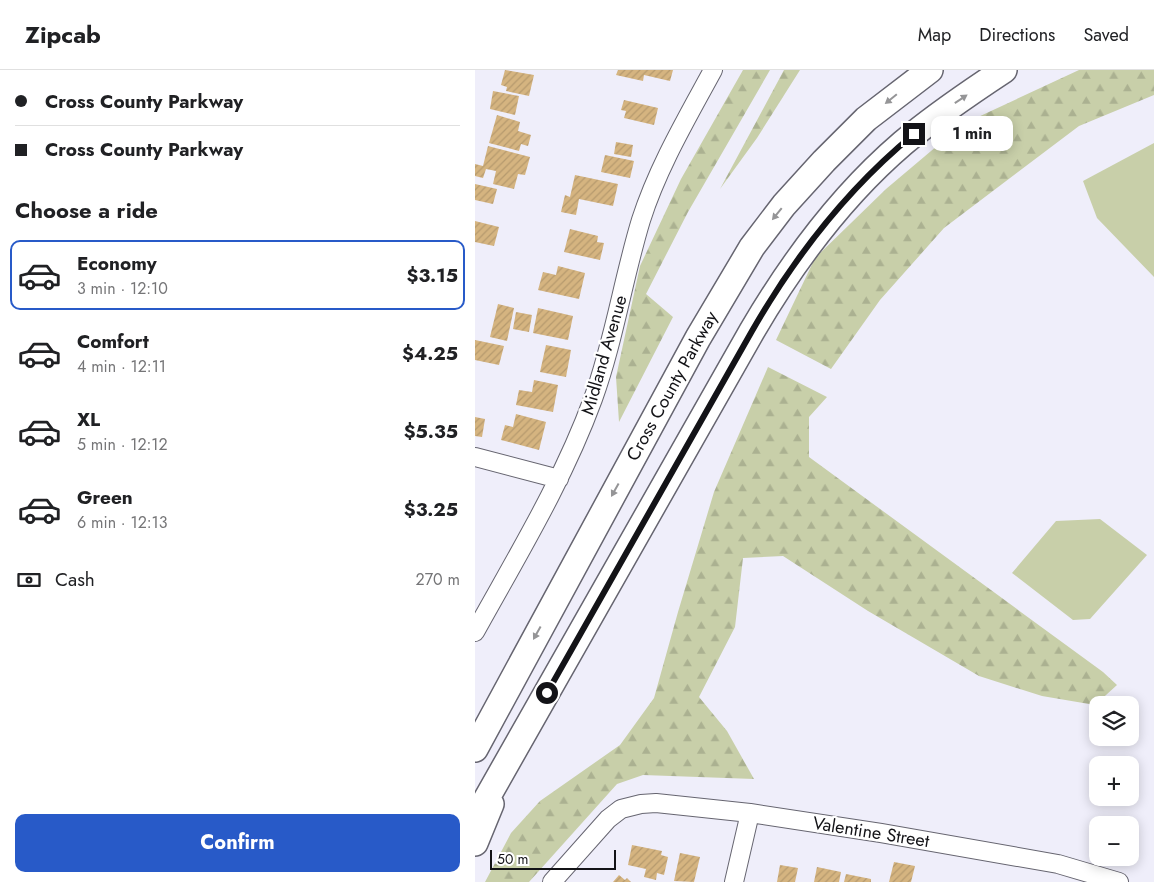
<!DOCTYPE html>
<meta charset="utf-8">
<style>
body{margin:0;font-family:Jost,sans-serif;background:#f6f6f6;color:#202124;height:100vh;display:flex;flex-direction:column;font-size:19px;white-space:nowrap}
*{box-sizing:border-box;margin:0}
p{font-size:16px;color:#757577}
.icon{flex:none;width:28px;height:28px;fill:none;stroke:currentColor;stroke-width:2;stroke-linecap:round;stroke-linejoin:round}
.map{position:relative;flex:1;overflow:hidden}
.sheet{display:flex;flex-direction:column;background:#fff;width:475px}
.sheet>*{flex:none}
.guide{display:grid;align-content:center;height:110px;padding:0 15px;background:#fff}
.controls{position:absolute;left:614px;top:626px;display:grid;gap:10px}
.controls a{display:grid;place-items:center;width:50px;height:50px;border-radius:10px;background:#fff;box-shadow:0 2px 12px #0003;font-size:25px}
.scale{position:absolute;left:15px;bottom:12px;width:126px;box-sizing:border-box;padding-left:5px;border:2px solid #131317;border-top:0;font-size:14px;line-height:18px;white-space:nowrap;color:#131317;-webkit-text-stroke:4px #fff;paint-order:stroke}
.end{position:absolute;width:22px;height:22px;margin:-11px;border:6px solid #131317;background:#fff;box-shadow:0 0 0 2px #fff}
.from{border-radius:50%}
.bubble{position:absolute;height:35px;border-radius:10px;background:#fff;box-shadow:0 2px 12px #0003;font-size:16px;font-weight:700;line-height:35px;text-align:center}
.guide b{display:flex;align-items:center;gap:18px;height:48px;font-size:19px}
.guide b+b{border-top:1px solid #e0e0e0}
.guide i{width:12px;height:12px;background:#202124}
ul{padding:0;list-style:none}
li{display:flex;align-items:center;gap:15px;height:70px;margin:0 10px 8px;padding:0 5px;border:2px solid transparent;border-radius:10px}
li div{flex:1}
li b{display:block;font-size:19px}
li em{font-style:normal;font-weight:700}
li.active{border-color:#285ac8}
li>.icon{width:45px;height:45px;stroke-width:1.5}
h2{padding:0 15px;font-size:22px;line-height:60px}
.pay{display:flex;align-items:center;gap:12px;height:55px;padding:0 15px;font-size:19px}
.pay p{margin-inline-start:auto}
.primary-button{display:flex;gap:10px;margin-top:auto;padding:10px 15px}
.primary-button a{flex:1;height:58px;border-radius:10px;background:#285ac8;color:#fff;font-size:20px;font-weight:700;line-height:58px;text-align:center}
header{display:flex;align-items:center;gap:30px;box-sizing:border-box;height:70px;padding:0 25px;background:#fff;border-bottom:1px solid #e0e0e0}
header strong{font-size:24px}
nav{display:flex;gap:28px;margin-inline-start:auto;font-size:18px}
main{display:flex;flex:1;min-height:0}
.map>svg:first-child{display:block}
.grass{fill:#c8cfa9}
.forest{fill:url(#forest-firs)}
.building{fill:url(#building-hatch)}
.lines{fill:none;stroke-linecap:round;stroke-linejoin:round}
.minor-casing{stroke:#666570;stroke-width:20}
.highway-casing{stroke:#666570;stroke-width:28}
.minor{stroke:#fff;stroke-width:18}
.highway{stroke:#fff;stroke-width:25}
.oneway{fill:#959597}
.route{stroke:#131317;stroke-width:6}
.labels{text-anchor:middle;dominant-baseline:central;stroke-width:4.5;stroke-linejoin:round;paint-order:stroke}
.street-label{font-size:18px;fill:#131317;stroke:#fff}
</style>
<header>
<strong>Zipcab</strong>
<nav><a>Map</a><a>Directions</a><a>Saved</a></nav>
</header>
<main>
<section class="sheet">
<div class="guide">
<b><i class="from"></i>Cross County Parkway</b>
<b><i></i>Cross County Parkway</b>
</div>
<h2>Choose a ride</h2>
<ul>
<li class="active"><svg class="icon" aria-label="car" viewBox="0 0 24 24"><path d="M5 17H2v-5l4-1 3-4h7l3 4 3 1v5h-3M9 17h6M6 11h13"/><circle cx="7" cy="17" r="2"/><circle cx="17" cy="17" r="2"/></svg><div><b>Economy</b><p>3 min · 12:10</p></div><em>$3.15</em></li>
<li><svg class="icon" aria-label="car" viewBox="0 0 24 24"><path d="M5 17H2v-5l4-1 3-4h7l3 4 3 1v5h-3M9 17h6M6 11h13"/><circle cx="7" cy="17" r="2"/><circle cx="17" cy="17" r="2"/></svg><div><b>Comfort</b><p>4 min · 12:11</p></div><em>$4.25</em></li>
<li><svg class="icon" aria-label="car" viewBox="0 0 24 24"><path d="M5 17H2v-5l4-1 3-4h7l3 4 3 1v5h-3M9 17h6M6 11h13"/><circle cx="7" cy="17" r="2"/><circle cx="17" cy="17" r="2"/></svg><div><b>XL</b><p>5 min · 12:12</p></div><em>$5.35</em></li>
<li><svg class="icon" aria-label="car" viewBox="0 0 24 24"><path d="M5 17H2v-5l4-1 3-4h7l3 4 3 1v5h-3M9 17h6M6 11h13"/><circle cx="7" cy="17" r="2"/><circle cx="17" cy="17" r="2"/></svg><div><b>Green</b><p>6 min · 12:13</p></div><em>$3.25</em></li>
</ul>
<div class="pay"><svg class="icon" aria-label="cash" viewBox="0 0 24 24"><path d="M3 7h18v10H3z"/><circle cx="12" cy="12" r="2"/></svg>Cash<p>270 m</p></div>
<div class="primary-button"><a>Confirm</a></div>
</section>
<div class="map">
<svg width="679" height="812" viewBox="0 0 679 812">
<defs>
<pattern id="forest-firs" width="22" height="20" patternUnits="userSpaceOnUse" patternTransform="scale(1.25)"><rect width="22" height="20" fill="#c8cfa9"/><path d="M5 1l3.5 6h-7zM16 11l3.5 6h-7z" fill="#abb191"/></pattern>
<pattern id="building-hatch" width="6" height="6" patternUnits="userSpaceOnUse" patternTransform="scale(1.25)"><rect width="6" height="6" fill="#d5b480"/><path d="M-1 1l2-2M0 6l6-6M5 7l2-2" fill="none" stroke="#b69a6e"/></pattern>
</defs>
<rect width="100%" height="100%" fill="#efeefa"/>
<path class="grass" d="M679 73V207L622 148 608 111Z
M625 449 672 485 615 549 598 550 537 503 581 451Z"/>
<path class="forest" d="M268 0H295L213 142 171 224 198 247 144 352 141 307 165 196 206 109Z
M309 0H325L282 68 245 119Z
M604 0H679V25L604 56 469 158 405 230 356 299 301 270 340 188 411 119 488 54Z
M293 297 352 327 334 347V387L628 602 642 615 620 635 567 626 504 606 393 541 308 486 268 488 260 557 224 627 252 661 279 709 168 705 142 714 54 812H10L36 763 65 731 145 675 179 628 203 542 239 422Z"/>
<path class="building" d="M30 0 59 5 54 26 31 21 32 17 26 15Z
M143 0H198L195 11 169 5 168 11 141 5Z
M18 21 44 26 40 45 15 39Z
M149 30 183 38 179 55 149 48 151 41 146 40Z
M22 45 45 52 43 61 56 65 53 76 46 74 44 81 14 73Z
M141 72 158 75 156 87 139 84Z
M13 76 55 87 50 105 43 104 39 119 18 114 21 101 11 99 8 108 0 106V94L8 96Z
M130 85 159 91 155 108 126 102Z
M100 105 143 114 138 136 104 129 101 145 86 142 90 125 95 127Z
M0 114 22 119 18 134 0 130Z
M0 151 24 157 19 176 0 172Z
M95 159 123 166 122 172 129 173 125 190 89 182Z
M83 196 110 203 104 229 63 220 68 202 81 205Z
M23 234 39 238 32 271 15 267Z
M63 238 98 246 93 270 58 263Z
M41 242 57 245 54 262 38 259Z
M0 270 29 276 24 295 0 290Z
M71 275 96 280 91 307 65 302Z
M59 310 83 315 78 342 41 335 44 320 57 322Z
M41 344 71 352 64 380 26 370 30 355 38 357Z
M0 347 10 349 7 367 0 366Z
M157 775 187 781 186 785 193 787 189 805 182 803 181 810 169 807 171 799 153 795Z
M205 783 225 787 219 812 199 811Z
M419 792 440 796 436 812H414Z
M305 795 323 798 320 812H302Z
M342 797 366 802 364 812H339Z
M371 804 396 809V812H369Z
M144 805 150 810 152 808 156 812H138Z"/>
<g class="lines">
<g class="minor-casing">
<path id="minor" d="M0 387 84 409
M0 562C42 486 88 411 118 329 139 271 148 209 166 150 183 97 212 48 238 0
M77 812 133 749 146 739 166 734 181 733 275 743 406 763 583 794 644 812
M259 812 275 743"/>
</g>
<g class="highway-casing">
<path id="highway" d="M0 679 223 268 277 177 309 135 349 91 391 49 455 0
M0 749 277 261C318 191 366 126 428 73 460 46 494 23 529 0
M0 773 16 734"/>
</g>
<use href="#minor" class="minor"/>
<use href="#highway" class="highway"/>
</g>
<defs><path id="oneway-solid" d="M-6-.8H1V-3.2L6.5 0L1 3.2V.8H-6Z" transform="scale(1.25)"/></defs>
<g class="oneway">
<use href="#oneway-solid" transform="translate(416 29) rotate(141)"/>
<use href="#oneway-solid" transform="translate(486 29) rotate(-34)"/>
<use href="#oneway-solid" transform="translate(302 144) rotate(129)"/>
<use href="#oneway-solid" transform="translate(140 420) rotate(119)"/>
<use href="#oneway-solid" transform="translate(62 563) rotate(119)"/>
</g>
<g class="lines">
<path class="route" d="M72 623 277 261C320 186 372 119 439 64"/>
</g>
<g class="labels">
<g class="street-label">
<text transform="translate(129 285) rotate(-74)">Midland Avenue</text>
<text transform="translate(197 316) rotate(-61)">Cross County Parkway</text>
<text transform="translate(396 762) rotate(9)">Valentine Street</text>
</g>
</g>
</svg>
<div class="controls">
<a><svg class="icon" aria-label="layers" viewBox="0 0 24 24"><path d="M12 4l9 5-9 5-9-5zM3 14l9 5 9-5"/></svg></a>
<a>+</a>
<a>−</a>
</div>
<div class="scale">50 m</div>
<i class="end from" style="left:72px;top:623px"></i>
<i class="end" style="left:439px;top:64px"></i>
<div class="bubble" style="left:456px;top:46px;width:82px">1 min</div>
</div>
</main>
